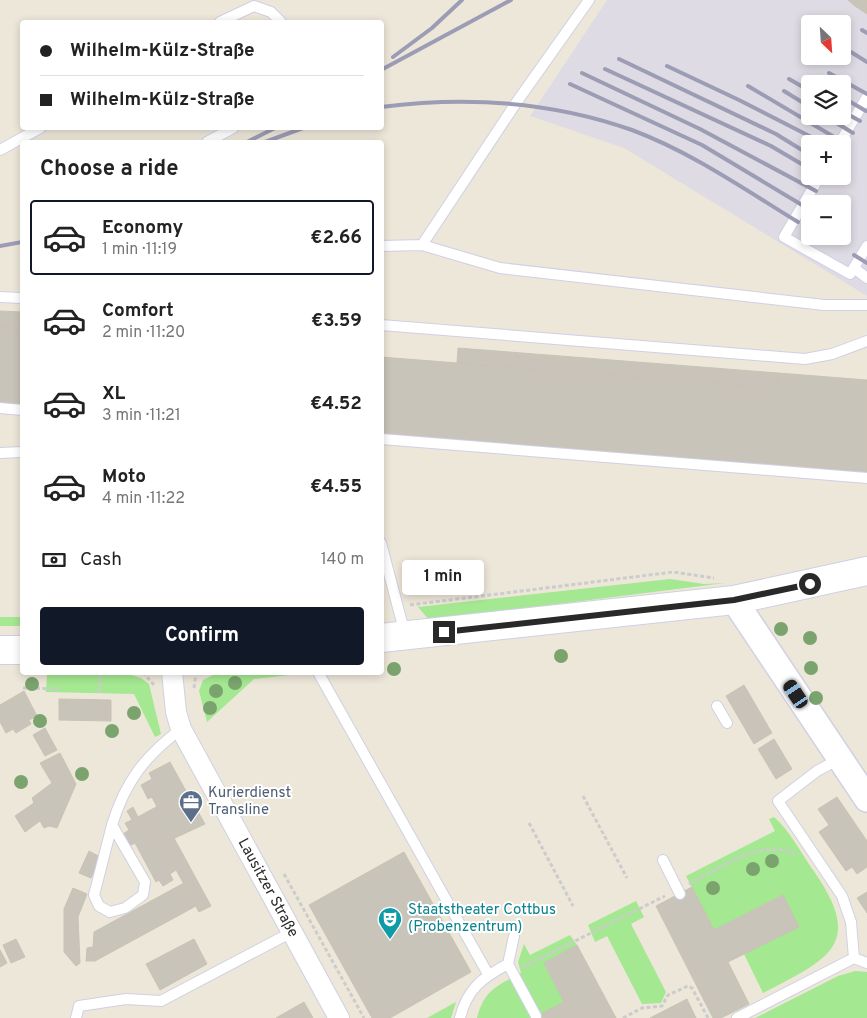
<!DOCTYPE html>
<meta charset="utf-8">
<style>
body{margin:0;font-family:Overpass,sans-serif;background:#f2f2f2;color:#222;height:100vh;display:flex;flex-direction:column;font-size:19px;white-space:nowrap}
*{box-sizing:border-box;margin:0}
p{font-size:16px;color:#767676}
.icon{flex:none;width:28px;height:28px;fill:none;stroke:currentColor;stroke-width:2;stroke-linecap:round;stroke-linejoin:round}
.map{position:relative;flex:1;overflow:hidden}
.side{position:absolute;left:20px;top:140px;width:364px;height:535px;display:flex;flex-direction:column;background:#fff;border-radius:5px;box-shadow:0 2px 8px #0003}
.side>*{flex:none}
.banner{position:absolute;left:20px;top:20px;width:364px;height:110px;border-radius:5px;box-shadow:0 2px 8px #0003;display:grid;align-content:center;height:110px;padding:0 20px;background:#fff}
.needle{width:32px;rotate:155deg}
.tools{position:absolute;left:801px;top:15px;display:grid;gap:10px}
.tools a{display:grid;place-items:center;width:50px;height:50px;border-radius:5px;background:#fff;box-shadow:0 2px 8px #0003;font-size:25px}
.end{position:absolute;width:22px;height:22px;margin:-11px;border:6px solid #292929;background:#fff;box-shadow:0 0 0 2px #fff}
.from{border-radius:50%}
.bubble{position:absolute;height:35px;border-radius:5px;background:#fff;box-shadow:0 2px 8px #0003;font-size:16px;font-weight:700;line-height:35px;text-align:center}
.car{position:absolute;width:15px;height:30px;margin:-15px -8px;border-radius:6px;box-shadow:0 0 4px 1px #0007;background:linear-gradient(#222 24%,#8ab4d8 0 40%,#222 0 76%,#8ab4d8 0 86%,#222 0)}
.banner b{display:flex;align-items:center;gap:18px;height:48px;font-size:19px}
.banner b+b{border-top:1px solid #e0e0e0}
.banner i{width:12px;height:12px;background:#222}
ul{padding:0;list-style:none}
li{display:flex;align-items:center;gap:15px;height:75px;margin:0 10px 8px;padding:0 10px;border:2px solid transparent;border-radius:5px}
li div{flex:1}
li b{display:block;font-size:19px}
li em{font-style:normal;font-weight:700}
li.selected{border-color:#111827}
li>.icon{width:45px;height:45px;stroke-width:1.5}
h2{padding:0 20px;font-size:22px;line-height:60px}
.pay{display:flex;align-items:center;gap:12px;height:55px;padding:0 20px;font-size:19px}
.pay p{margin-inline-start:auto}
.button{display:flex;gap:10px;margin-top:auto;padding:10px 20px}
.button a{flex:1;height:58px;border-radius:5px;background:#111827;color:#fff;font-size:20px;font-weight:700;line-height:58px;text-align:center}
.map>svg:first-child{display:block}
.industrial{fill:#dfdbe4;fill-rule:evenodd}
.green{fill:#a4e891}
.building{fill:#c8c4b9;stroke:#c8c3b3}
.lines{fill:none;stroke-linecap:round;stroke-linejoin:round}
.service-casing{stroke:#cfd0e4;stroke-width:12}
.minor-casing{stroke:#cfd0e4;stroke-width:22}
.tertiary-casing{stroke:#cfd0e4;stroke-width:28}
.secondary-casing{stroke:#cfd0e4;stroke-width:30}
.path{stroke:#ccc;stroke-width:3;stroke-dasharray:4 2.5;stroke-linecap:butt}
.service{stroke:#fff;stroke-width:10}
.minor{stroke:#fff;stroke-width:20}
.tertiary{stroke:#fff;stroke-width:25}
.secondary{stroke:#fff;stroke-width:28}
.rail{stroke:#9c9db5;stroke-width:4}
.tree{fill:#7aa36d}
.route{stroke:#292929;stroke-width:6}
.labels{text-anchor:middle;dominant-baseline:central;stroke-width:4;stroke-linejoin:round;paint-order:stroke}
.service-label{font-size:15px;fill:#4e5e75;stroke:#fff;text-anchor:start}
.street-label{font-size:15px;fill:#292929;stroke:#fff}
.culture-label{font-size:15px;fill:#0d838f;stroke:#fff;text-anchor:start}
</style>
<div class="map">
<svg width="867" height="1018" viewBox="0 0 867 1018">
<rect width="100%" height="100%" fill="#ede7d9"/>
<path class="industrial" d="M607 0H867V296L624 148 530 116ZM810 24H842V56H810ZM810 84H842V116H810ZM810 144H842V176H810ZM810 204H842V236H810Z"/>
<path class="green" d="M670 579 704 584 725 583 429 620 418 607Z
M0 617H22V626H0Z
M253 672 308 673 254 679 207 722 199 691 203 680 213 675Z
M47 674 131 675 141 678 149 684 161 734 155 737 134 694 46 692Z
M774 817C790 831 801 853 813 870 866 945 828 959 763 993L744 954 798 927 783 895 714 930 686 876 775 831 769 819Z
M636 901 644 917 631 924 666 992 661 1003 642 1004 607 936 595 942 588 925Z
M570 935 577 945 544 963 564 1002 533 1018H477C484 990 497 986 521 973L518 962 524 944 530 955Z
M855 971 867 972V1018H755L838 976Z
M456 1002 451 1018H427Z"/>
<path class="building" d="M848 0H867V14L855 6Z
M0 311 22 312V329L0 327Z
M0 327 22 329V406L0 405Z
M458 348 778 373 777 388 457 363Z
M381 357 777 388 778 373 867 380V472L381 434Z
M744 685 772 733 754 744 726 696Z
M24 691 37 716 29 720 31 724 16 733 13 729 6 733 0 722V705Z
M59 699 111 700V721L59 720Z
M45 728 57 750 45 756 33 735Z
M774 739 792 769 776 779 758 749Z
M60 753 76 784 57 828 49 826 44 828 40 821 25 832 15 816 34 803 32 798 52 783 40 763Z
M170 762 186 791 157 807 152 797 148 799 141 785 152 779 149 773Z
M186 791 205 824 162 844 145 813Z
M837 797 867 841V867L857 874 852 867 846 871 819 832 829 825 818 809Z
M133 807 138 817 145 813 176 870 170 874 173 880 163 886 159 880 156 882 135 843 129 846 123 834 129 830 125 823 132 820 127 811Z
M174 838 211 906 199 912 162 844Z
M89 851 100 857 91 878 79 873Z
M404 852 471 972 390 1018H372L309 905Z
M184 883 196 906 95 961H86L87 948 93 947 94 932Z
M692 887 714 930 783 895 799 927 728 962 749 1004 721 1018H713L656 906Z
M73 888 87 894 78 917 80 963 76 966 64 952V909Z
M867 892V913L857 898Z
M16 939 25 957 11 963 3 945Z
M194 939 207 964 160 990 146 964Z
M577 945 616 1018H533L564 1002 544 963Z
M0 950 7 963 0 967Z
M687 999 696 1018H650Z
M304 1002 313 1018H276Z"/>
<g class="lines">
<g class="service-casing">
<path id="service" d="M220 22 254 6 271 12 281 22
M207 142 233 128
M839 144 867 97
M0 150 40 128
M820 176 784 237 850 274 867 246
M422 245 500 268 824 305H867
M381 246 422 245 516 103 589 0
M854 268 867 278
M0 297 22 298
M381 325 805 359 832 354 867 341
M0 408 22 410
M381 439 867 478
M0 453 22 452
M381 543 405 634
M318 672 488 974
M717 706 727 723
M839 759 817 771 778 801 842 896 851 922 854 958
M112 825 94 895 99 906 110 912 125 908 143 895 145 882 112 825C125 782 145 756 181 729
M663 860 680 894
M508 964 536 1016
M76 1018 79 1006 126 999 161 1001 292 932
M460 1018C467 989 482 978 508 964L514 936
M737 1018 854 958 867 963"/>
</g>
<g class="minor-casing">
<g id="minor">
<path id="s1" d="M172 672 176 712 181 729 339 1018"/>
</g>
</g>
<g class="tertiary-casing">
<path id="tertiary" d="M734 600 867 799"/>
</g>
<g class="secondary-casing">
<path id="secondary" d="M381 638 734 600 867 571
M0 650H22"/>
</g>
<path class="path" d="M410 605 673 572 714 578
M143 672 154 685
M23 688 58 689V692
M194 688 196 672
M99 693 100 672
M583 796 627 878
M529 823 573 906
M284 874 364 1018
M689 884C721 868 759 838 796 854
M523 967 665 896
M623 1018 642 1008 662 1006 668 995 688 986 692 988 708 1018"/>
<use href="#service" class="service"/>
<use href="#minor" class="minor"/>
<use href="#tertiary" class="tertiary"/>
<use href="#secondary" class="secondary"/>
<path class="rail" d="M862 30 867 33
M851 52 867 62
M393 57 432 28 462 0
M619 59 776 134 810 155
M667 66 739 100 825 144
M605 69 771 146 810 169
M381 70 511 0
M582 73 700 129 816 191
M829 73 867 94
M789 79 810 91
M820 83V84
M570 84 702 145 807 208
M748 86 846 144
M784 91 810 107
M842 97 866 111
M381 107C467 96 550 101 632 130 691 152 744 189 798 222
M842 111 860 121
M825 116 853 133
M247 142 275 128
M265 142 303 128
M822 176 825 178
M0 246 22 242
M854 255 867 263"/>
</g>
<g class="tree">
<circle cx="781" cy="629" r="7"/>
<circle cx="810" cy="638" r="7"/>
<circle cx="561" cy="656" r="7"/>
<circle cx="811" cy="668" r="7"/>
<circle cx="394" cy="669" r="7"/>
<circle cx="235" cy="683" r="7"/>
<circle cx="32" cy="684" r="7"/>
<circle cx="216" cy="691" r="7"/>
<circle cx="816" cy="698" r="7"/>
<circle cx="210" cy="708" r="7"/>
<circle cx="134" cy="713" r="7"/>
<circle cx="40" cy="721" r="7"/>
<circle cx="112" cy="731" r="7"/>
<circle cx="82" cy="774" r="7"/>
<circle cx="21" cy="782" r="7"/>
<circle cx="772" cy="861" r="7"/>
<circle cx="753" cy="869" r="7"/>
<circle cx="713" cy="888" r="7"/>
</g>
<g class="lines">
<path class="route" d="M444 632 734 600 810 584"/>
</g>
<defs>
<g id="office-pin" transform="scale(1.25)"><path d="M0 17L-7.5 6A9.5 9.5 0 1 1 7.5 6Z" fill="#5c6f8a" stroke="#fff"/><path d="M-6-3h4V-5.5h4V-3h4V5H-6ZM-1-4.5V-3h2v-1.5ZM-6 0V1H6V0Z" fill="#fff"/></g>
<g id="theatre-pin" transform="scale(1.25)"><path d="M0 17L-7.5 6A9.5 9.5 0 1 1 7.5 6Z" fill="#0f9aa8" stroke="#fff"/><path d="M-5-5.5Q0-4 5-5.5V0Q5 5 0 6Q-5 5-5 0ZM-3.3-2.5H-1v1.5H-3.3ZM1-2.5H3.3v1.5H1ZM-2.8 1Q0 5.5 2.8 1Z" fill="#fff"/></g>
</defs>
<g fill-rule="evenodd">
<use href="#office-pin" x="191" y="802"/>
<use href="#theatre-pin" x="390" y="919"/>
</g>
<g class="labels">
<g class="service-label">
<text x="208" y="793">Kurierdienst<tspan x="208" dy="17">Transline</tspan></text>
</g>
<g class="street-label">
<text stroke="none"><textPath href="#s1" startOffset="239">Lausitzer Straße</textPath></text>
</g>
<g class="culture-label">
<text x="408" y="910">Staatstheater Cottbus<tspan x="408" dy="17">(Probenzentrum)</tspan></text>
</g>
</g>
</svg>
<div class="tools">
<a><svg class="needle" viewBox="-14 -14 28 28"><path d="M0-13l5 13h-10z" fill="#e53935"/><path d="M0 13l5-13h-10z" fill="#767676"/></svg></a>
<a><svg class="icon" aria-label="layers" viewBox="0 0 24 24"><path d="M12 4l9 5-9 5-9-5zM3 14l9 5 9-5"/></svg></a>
<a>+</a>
<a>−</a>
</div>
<i class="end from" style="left:810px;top:584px"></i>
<i class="end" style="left:444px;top:632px"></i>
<div class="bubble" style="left:402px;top:560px;width:82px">1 min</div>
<i class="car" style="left:796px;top:694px;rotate:326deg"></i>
<div class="banner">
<b><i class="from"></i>Wilhelm-Külz-Straße</b>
<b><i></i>Wilhelm-Külz-Straße</b>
</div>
<section class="side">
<h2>Choose a ride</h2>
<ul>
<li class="selected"><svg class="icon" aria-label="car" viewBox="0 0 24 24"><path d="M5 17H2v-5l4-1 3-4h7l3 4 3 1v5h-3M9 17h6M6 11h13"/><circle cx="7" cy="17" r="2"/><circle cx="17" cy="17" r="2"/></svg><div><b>Economy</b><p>1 min · 11:19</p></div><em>€2.66</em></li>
<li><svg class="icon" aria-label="car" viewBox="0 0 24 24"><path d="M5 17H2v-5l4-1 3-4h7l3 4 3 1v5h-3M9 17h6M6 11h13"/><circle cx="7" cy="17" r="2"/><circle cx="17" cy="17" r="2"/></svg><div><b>Comfort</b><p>2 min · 11:20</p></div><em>€3.59</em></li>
<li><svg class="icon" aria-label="car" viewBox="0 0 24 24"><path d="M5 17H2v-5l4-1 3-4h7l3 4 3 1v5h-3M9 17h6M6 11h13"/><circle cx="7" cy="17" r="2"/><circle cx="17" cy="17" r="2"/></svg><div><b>XL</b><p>3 min · 11:21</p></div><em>€4.52</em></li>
<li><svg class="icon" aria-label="car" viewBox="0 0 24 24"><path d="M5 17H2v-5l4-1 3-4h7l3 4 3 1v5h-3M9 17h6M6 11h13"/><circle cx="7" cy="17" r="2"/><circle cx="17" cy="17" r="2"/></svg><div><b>Moto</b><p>4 min · 11:22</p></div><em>€4.55</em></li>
</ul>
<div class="pay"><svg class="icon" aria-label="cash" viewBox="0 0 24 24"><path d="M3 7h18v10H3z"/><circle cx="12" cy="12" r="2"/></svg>Cash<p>140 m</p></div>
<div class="button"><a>Confirm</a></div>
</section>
</div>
